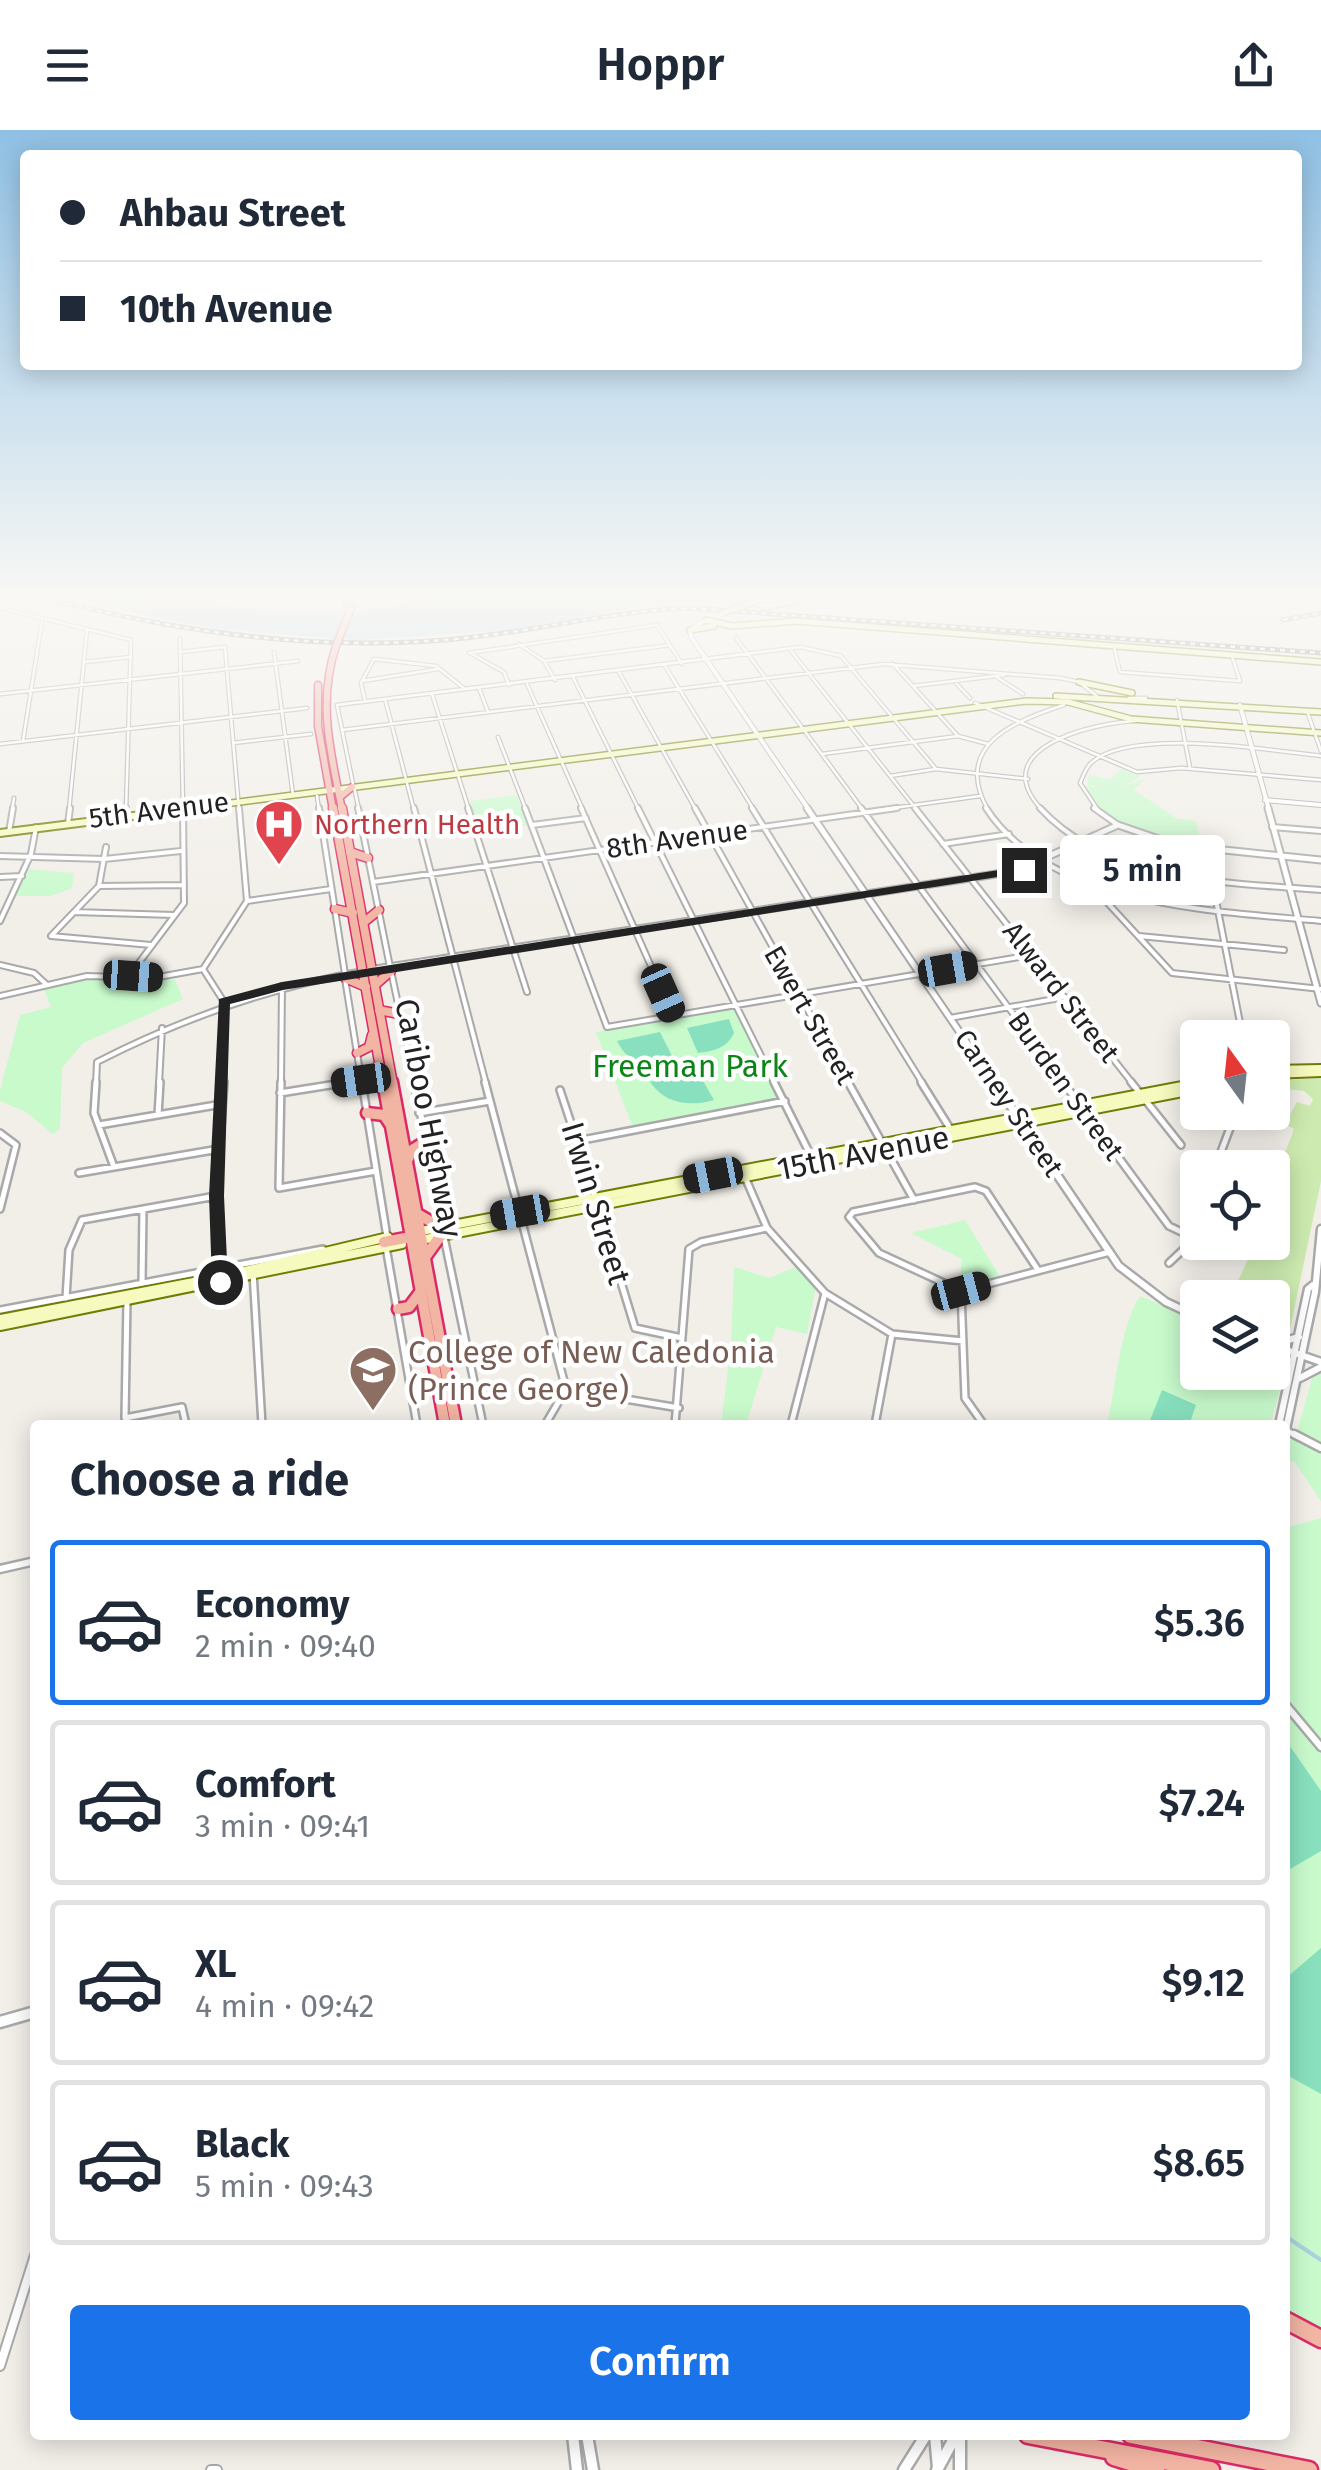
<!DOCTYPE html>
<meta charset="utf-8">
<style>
body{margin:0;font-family:"Fira Sans",sans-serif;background:#f2f2f3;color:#1f2937;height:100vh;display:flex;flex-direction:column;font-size:38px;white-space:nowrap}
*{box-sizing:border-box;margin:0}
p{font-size:32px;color:#747a83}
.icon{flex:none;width:55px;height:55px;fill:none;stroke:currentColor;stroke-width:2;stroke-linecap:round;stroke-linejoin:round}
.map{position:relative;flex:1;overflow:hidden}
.side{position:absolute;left:30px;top:1290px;width:1260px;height:1020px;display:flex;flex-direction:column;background:#fff;border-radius:10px;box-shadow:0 5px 25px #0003}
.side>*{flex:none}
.hud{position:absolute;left:20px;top:20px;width:1282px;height:220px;border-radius:10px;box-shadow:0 5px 25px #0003;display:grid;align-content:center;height:220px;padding:0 40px;background:#fff}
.needle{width:65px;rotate:345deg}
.buttons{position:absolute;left:1180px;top:890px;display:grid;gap:20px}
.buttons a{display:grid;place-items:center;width:110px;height:110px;border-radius:10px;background:#fff;box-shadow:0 5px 25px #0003;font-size:50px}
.end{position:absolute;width:45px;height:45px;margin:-22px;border:12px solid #222;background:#fff;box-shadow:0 0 0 5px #fff}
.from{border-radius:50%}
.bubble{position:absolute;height:70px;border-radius:10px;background:#fff;box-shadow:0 5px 25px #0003;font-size:32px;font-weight:600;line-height:70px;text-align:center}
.car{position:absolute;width:30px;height:60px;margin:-30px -15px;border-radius:12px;box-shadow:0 0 8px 2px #0007;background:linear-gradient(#222 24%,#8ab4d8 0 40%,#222 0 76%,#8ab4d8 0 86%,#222 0)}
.hud b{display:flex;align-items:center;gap:35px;height:95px;font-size:38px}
.hud b+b{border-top:2px solid #e0e1e3}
.hud i{width:25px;height:25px;background:#1f2937}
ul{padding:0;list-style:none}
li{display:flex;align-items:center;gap:30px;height:165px;margin:0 20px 15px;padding:0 20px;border:5px solid #e0e1e3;border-radius:10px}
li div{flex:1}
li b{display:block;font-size:38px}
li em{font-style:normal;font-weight:600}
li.selected{border-color:#1a73e8}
li>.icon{width:90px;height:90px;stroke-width:1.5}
h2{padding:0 40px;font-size:45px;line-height:120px}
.cta{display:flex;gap:20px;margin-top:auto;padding:20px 40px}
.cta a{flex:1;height:115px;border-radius:10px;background:#1a73e8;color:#fff;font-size:40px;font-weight:600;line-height:115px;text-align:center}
header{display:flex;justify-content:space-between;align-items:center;height:130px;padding:0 40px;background:#fff;font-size:45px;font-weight:600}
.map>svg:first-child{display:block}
.grass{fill:#cdebb0}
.park{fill:#c8facc}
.pitch{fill:#88e0be}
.water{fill:#aad3df}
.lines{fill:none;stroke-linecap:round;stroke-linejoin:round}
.stream{stroke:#aad3df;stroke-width:4}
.minor-far4-casing{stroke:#a9a9a9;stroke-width:5}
.minor-far3-casing{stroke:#a9a9a9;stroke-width:8}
.minor-far2-casing{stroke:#a9a9a9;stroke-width:10}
.minor-far1-casing{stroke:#a9a9a9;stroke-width:11}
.minor-casing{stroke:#a9a9a9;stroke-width:12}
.tertiary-far3-casing{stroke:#a9a9a9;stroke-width:6}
.tertiary-far2-casing{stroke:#a9a9a9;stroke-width:9}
.tertiary-far1-casing{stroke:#a9a9a9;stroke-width:11}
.tertiary-casing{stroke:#a9a9a9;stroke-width:15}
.secondary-far2-casing{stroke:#707d05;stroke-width:8}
.secondary-far1-casing{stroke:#707d05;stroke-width:10}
.secondary-casing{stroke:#707d05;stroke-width:12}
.trunk-far3-casing{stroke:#dc2a67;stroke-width:9}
.trunk-far2-casing{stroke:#dc2a67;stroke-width:11}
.trunk-far1-casing{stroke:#dc2a67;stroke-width:15}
.trunk-casing{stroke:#dc2a67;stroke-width:21}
.minor-far4{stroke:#fff;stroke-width:2.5}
.minor-far3{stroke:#fff;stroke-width:4}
.minor-far2{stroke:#fff;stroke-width:5}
.minor-far1{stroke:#fff;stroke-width:6}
.minor{stroke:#fff;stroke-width:8}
.tertiary-far3{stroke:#fff;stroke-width:4}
.tertiary-far2{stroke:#fff;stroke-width:5}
.tertiary-far1{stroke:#fff;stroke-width:6}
.tertiary{stroke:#fff;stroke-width:10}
.secondary-far2{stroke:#f7fabf;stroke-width:5}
.secondary-far1{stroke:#f7fabf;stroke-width:6}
.secondary{stroke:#f7fabf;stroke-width:8}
.trunk-far3{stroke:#f2b4a3;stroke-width:6}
.trunk-far2{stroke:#f2b4a3;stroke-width:8}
.trunk-far1{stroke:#f2b4a3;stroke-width:10}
.trunk{stroke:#f2b4a3;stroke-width:16}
.rail-casing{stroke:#707070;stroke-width:5}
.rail{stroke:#fff;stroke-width:2.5;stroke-dasharray:5;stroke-linecap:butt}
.secondary-bridge-casing{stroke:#707d05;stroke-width:8;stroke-linecap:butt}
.trunk-bridge-casing{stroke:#dc2a67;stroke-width:9;stroke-linecap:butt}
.secondary-bridge{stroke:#f7fabf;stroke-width:5}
.trunk-bridge{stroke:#f2b4a3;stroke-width:6}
.route{fill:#222}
.labels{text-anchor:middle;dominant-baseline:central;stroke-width:9;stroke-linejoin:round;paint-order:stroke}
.far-street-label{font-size:28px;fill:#222;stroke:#fff}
.far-health-label{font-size:28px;fill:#be3a42;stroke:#fff;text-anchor:start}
.park-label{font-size:32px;fill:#0c8416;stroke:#fff}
.street-label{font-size:32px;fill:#222;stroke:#fff}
.education-label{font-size:32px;fill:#785e54;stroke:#fff;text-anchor:start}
</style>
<header><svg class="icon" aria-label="menu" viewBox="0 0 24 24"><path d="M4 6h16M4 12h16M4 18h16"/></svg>Hoppr<svg class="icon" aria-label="share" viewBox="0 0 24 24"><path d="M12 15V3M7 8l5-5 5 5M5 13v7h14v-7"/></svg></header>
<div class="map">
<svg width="1321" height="2340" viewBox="0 0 1321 2340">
<rect width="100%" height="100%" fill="#f2efe9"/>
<path class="grass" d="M1321 948V1051L1290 1199 1276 1207 1272 1168 1231 1167 1255 1113 1272 1112 1273 1054 1294 999 1285 994 1297 972 1310 976 1313 969 1304 961 1276 958 1273 951Z"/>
<path class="park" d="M1121 639 1140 647 1121 658 1145 648 1134 660 1178 689 1196 691 1201 717C1160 713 1101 698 1085 656L1107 657 1087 655 1089 645 1110 650Z
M517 665 527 696 480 702 470 671Z
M27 739 74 743 72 758 51 766H15Z
M86 850H175L183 869 83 913 62 938 60 999 53 1004 26 982 0 971V960L20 885 51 877 44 860Z
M738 875 787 971 634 1000 596 902Z
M965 1090 1002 1150 959 1162 962 1129 911 1103Z
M803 1134 817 1150 807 1204 776 1197 746 1295H721L731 1215 734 1137 769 1148Z
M1140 1166 1197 1190 1198 1242H1272L1273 1221 1287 1235 1270 1295H1107C1116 1257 1120 1196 1140 1166Z
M1315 1238 1321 1240V1371L1294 1331 1285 1333V1317L1297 1302Z
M1321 1388V2199L1285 2181V1398Z"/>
<path class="pitch" d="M729 889 734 903C727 918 714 921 698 923L687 898Z
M660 902 675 932C649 936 631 938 617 911Z
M692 941 698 942 714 970C690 977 665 974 650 952Z
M1162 1260 1196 1275 1189 1295 1149 1293Z
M1285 1609 1321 1661V1721L1285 1742Z
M1321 1818V1964L1285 1944V1849Z"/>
<path class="water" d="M77 466C99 466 201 472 213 467V473L273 480H358L453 466H740L682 469 509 500 356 510 217 499 100 477Z"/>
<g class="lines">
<path class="stream" d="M1285 2106 1321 2130"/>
<g class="minor-far4-casing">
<path id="minor-far4" d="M0 478 131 510 126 680
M736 508 863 680
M180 509 183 680
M519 514 544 531 555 550
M1114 517 1120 542 1240 551 1232 526
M791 521 917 680
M180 522 225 517 239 680
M274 522 293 665
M469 523 657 495 682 534
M470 523 504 542 509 555
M544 531 670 515
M84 532 131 527
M893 534 958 606 988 614
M665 536 754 680
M619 542 696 680
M995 546 1023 564
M573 547 639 680
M362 551 438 539
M954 551 970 568
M527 554 583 680
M913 556 1004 545
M479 558 488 582
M0 564 298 531
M432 564 469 680
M1129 568H1146
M385 569 414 680
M1177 570 1190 638
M365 571 361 553 374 529 436 536 465 559
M975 573 1137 642 1181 638 1321 650
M1307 581 1321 621
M342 600 884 534 1060 548 1079 552 1098 567
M498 607 526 680
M23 611 42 491
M233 613 311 604
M0 614 307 578
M822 624 958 606
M890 646 936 639 1028 649
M353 654 337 575 801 517 841 526 936 639
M354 657 359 680
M317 666 319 680
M12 680 14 668
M69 680 87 500
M879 680 980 666
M988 680C952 616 1013 591 1064 575
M1042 680C984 618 1093 593 1135 591
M1098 680 1080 653C1083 647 1086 637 1091 633 1129 597 1271 620 1321 626"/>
</g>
<g class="minor-far3-casing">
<path id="minor-far3" d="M319 678 345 844
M358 678 390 837
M414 678 486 954
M468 678 527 862
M525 678 607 897 1031 825
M581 678 673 886
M638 678 775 954
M695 678 849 954
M752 678 923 954
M861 678 1065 954
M915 678 1133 954
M986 678C1050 777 1217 781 1321 791
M1040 678C1109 753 1225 752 1321 760
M1094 678 1118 695
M126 686V678
M68 694 70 678
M532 695 586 688
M1272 697 1321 701
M9 702 13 678
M943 714 1009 704
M106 717 99 756 51 806 151 815
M1206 719 1243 908
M0 726 104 729 181 721
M0 747 22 746
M373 752 897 678
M99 756 184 755
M1110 759 1104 769 1172 843 1321 859
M247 771 331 759
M74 782 174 785
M0 791 31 724 36 697
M1139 806 1284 820
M0 835 34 843 47 855
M203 839 247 771 239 678
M203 839 224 872V954
M391 841 415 954
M129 846 184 773 183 678
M345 849 362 954
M0 866 87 846 153 848 203 839
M950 888 1065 867
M96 954 97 932C183 888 268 858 363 841
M159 954 162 898
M281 954 282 856
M333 954 361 950"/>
</g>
<g class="minor-far2-casing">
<path id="minor-far2" d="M96 952 94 983 114 1037
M281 952 279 1058 376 1041
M362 952 387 1107
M414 952 444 1096
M485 952 566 1259
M774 952 811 1026
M848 952 914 1070
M921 952 951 1000
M1063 952 1169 1096 1190 1106
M1131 952 1181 1015
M560 960 595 1066
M280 963 349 952
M419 983 490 971
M158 985 160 952
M99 995 222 974
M0 1003 16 1015 0 1079
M577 1011 785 971
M1215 1038 1236 982
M79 1043 219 1019
M745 1047 767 1098 825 1163 892 1204 963 1211
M598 1077 635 1198 682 1208
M444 1107 483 1295
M386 1117 417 1295
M1169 1133 1187 1116 1198 1085
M253 1142 262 1295
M220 1149 216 1066 224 952
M142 1153 143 1079
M961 1161 879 1123 849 1087 853 1082 975 1057 986 1061 1038 1140
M961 1161 1110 1122
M961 1161 965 1268 984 1295
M66 1168 69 1120 82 1090 216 1066
M127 1170 125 1288 182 1277 186 1295
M0 1180 323 1119
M566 1259 679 1278
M545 1295 566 1259
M675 1295 689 1119 701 1112 767 1098
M791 1295 825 1163
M875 1295 892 1204
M1285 1300 1299 1307"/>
</g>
<g class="minor-far1-casing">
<path id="minor-far1" d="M1294 1304 1321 1318
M0 1439 35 1431
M1285 1574 1321 1617"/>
</g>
<g class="minor-casing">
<path id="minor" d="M0 2236 35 2125
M211 2340H217"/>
</g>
<g class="tertiary-far3-casing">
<path id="tertiary-far3" d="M793 467 822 466
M706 490 690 500 691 507 809 680
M1240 575 1269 680
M1265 670 1321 675"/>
</g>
<g class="tertiary-far2-casing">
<path id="tertiary-far2" d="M807 678 995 954
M1268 678 1321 873
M369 840 1016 741 1118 695 1176 715 1321 730"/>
</g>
<g class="tertiary-far1-casing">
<path id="tertiary-far1" d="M994 952 1119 1136 1166 1172 1198 1187
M1274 1214 1299 1207
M1272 1215 1321 1232
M1300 1248 1321 1237
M1279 1295 1308 1159 1313 1155
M1285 1304 1315 1162 1321 1099"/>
</g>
<g class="tertiary-casing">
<path id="tertiary" d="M0 1892 35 1882
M573 2305 577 2340
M587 2305 593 2340
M935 2305 938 2338
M960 2305V2340
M904 2340 926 2305
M937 2340 956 2305"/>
</g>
<g class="secondary-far2-casing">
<path id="secondary-far2" d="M740 466 766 477 814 467
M758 470 793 467
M706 490 732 496 796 491 1321 532
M690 500 714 496
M1079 552 1132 563
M1056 566 1321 582
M177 680 1026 571 1068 572 1131 589 1321 603"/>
</g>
<g class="secondary-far1-casing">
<path id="secondary-far1" d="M0 703 196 678
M1272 939 1321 938
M1272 945 1321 943
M1190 954 1198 953"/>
</g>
<g class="secondary-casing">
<path id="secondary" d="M416 1102 1198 953
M421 1110 1198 959
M0 1189 220 1147 388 1107
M0 1196 402 1114"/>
</g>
<g class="trunk-far3-casing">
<path id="trunk-far3" d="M347 473 349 466
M336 516C317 573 331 623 342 680
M318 555V596L333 680
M340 667 352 657"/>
</g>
<g class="trunk-far2-casing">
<path id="trunk-far2" d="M333 678 383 954
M342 678 393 954
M350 722 368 728
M335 779 353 783
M363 793 379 780
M345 848 366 857
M375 855 391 841
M379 880 399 884
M357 923 369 917 372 905"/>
</g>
<g class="trunk-far1-casing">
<path id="trunk-far1" d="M383 952 445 1295
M392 952 456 1295
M367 983 384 985 390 994
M407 1031 412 1020 425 1012
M416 1083 440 1097
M384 1112 416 1106
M426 1126 441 1105
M398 1179 409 1177 421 1161"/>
</g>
<g class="trunk-casing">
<path id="trunk" d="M1285 2190 1321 2209
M1028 2305 1211 2340
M1131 2305 1309 2340
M1114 2327 1156 2340"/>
</g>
<use href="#minor-far4" class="minor-far4"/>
<use href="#minor-far3" class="minor-far3"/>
<use href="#minor-far2" class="minor-far2"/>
<use href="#minor-far1" class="minor-far1"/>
<use href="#minor" class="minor"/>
<use href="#tertiary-far3" class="tertiary-far3"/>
<use href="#tertiary-far2" class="tertiary-far2"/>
<use href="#tertiary-far1" class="tertiary-far1"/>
<use href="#tertiary" class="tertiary"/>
<use href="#secondary-far2" class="secondary-far2"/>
<use href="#secondary-far1" class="secondary-far1"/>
<use href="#secondary" class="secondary"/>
<use href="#trunk-far3" class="trunk-far3"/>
<use href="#trunk-far2" class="trunk-far2"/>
<use href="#trunk-far1" class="trunk-far1"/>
<use href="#trunk" class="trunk"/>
<g class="rail-casing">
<path id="rail" d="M38 466C174 502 314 522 455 509 534 502 610 481 690 478L1321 523
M1283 490 1321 483"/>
</g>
<use href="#rail" class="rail"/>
<g class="secondary-bridge-casing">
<path id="secondary-bridge" d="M723 483 754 472"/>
</g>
<g class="trunk-bridge-casing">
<path id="trunk-bridge" d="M336 516 353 473"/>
</g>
<use href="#secondary-bridge" class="secondary-bridge"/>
<use href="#trunk-bridge" class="trunk-bridge"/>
</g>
<linearGradient id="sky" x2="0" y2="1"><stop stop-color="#8fc0e4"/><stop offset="0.59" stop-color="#f9f8f5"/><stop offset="1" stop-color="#f9f8f5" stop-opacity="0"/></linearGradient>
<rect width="1321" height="793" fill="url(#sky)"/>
<path class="route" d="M1024 736 1029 742 283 860 230 874 224 1066 228 1152 220 1158 212 1152 209 1066 219 869 282 852Z"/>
<defs>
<g id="hospital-pin" transform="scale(2.5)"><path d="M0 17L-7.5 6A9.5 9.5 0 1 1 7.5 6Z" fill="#e0444e" stroke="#fff"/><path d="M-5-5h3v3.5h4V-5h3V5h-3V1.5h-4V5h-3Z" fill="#fff"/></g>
<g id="university-pin" transform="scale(2.5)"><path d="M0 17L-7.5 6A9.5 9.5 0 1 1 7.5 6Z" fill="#8d6e63" stroke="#fff"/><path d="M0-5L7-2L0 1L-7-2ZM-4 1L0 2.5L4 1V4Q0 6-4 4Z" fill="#fff"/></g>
</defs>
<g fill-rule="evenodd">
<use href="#hospital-pin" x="279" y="694"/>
<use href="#university-pin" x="373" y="1240"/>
</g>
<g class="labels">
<g class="far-street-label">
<text transform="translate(159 680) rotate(-7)">5th Avenue</text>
<text transform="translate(677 709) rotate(-8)">8th Avenue</text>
<text transform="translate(1061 862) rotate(52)">Alward Street</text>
<text transform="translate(810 885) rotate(60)">Ewert Street</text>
<text transform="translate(1066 956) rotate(54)">Burden Street</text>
<text transform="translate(1009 973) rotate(56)">Carney Street</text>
</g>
<g class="far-health-label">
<text x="314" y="694">Northern Health</text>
</g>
<g class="park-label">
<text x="690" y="936">Freeman Park</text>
</g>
<g class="street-label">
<text transform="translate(429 988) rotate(79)">Cariboo Highway</text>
<text transform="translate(863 1023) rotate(-11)">15th Avenue</text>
<text transform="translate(596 1073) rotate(73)">Irwin Street</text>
</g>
<g class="education-label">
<text x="408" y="1222">College of New Caledonia<tspan x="408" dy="37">(Prince George)</tspan></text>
</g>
</g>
</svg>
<div class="buttons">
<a><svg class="needle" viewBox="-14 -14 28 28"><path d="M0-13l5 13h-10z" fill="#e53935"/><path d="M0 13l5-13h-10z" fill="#747a83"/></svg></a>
<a><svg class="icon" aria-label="locate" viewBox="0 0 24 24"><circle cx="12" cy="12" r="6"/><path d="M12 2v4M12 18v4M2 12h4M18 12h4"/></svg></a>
<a><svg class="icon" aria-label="layers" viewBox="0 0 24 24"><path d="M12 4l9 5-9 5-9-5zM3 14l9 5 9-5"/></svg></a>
</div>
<i class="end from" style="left:220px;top:1152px"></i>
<i class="end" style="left:1024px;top:740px"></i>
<div class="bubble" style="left:1060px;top:705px;width:165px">5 min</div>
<i class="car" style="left:948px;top:839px;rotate:80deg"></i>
<i class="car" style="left:133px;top:846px;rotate:94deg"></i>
<i class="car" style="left:663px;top:863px;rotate:156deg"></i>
<i class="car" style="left:361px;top:950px;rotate:262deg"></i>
<i class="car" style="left:713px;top:1045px;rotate:259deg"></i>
<i class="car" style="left:520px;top:1082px;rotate:260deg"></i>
<i class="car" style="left:961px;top:1161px;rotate:75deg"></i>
<div class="hud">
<b><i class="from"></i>Ahbau Street</b>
<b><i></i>10th Avenue</b>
</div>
<section class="side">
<h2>Choose a ride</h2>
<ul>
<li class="selected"><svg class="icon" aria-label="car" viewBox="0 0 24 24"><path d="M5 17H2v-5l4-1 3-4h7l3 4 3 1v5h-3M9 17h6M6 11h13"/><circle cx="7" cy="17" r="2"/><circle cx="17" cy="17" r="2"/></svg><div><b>Economy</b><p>2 min · 09:40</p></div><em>$5.36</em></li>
<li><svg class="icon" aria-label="car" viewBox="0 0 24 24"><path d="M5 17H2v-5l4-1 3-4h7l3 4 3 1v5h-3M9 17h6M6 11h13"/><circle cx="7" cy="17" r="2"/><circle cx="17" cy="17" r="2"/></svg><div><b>Comfort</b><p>3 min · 09:41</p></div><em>$7.24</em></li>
<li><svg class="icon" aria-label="car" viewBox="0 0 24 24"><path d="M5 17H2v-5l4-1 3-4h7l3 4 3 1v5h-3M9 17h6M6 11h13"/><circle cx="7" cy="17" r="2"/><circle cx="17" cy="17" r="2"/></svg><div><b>XL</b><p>4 min · 09:42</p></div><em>$9.12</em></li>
<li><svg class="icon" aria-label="car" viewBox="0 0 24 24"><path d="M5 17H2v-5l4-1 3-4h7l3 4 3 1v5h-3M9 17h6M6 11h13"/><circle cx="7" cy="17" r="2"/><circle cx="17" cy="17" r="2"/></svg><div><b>Black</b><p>5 min · 09:43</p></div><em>$8.65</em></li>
</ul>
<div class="cta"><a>Confirm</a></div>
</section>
</div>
